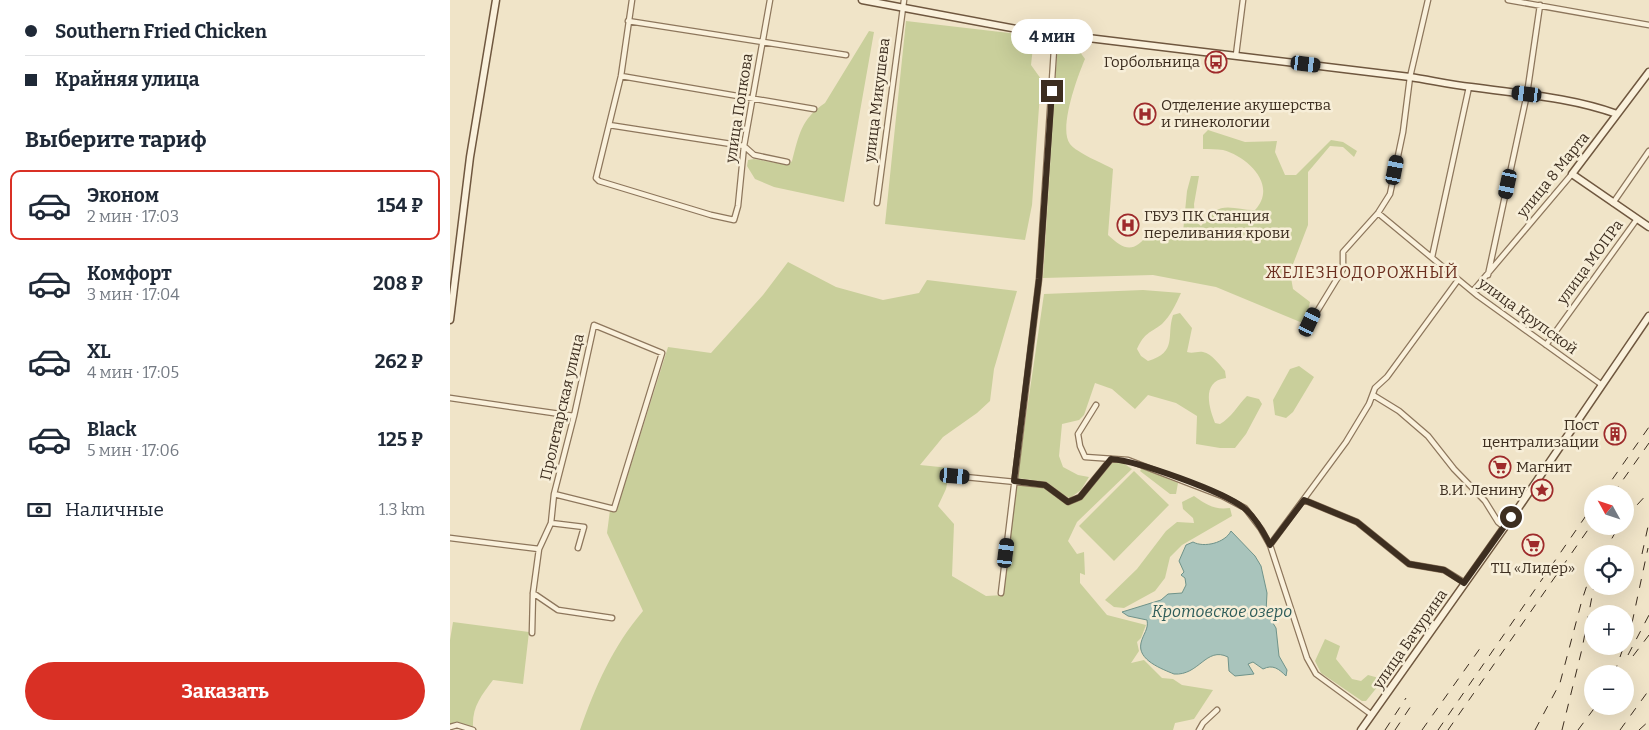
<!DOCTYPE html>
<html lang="ru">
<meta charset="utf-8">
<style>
body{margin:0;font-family:Bitter,serif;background:#f2f2f3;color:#1f2937;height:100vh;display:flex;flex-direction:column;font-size:19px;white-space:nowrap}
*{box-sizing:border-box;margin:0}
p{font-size:16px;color:#747a83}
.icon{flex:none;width:28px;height:28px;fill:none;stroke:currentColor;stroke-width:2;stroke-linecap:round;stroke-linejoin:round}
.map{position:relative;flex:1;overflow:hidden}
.details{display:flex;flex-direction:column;background:#fff;width:450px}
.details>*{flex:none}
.guide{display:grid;align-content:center;height:110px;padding:0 25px;background:#fff}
.needle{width:32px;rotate:310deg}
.fabs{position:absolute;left:1134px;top:485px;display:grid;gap:10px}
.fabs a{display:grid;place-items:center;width:50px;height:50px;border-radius:50%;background:#fff;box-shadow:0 5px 20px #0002;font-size:25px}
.end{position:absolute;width:22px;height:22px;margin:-11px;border:6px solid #3d2e20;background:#fff;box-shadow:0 0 0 2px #fff}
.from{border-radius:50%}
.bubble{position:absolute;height:35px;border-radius:18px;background:#fff;box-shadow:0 5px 20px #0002;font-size:16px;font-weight:700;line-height:35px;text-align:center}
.car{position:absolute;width:15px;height:30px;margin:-15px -8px;border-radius:6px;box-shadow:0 0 4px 1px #0007;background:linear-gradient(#222 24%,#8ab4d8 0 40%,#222 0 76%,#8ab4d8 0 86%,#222 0)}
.guide b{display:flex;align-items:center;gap:18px;height:48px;font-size:19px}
.guide b+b{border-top:1px solid #e0e1e3}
.guide i{width:12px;height:12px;background:#1f2937}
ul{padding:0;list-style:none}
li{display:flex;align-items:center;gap:15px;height:70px;margin:0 10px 8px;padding:0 15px;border:2px solid transparent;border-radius:10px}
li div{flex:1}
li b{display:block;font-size:19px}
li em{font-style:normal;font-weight:700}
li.active{border-color:#d93025}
li>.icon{width:45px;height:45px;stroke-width:1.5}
h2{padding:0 25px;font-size:22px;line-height:60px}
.pay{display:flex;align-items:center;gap:12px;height:55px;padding:0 25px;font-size:19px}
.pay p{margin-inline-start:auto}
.button{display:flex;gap:10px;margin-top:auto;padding:10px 25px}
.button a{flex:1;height:58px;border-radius:30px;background:#d93025;color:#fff;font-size:20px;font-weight:700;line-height:58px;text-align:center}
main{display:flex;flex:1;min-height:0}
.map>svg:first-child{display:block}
.green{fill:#c9cf9b}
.water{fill:#a9c4bc;stroke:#6f938a}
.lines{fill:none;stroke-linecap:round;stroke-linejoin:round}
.street-casing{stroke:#8d765c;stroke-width:7}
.secondary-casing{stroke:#6f573f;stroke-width:9}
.street{stroke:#faf1dc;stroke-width:4.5}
.secondary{stroke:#faf1dc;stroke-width:6}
.rail{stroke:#3d2e20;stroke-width:1;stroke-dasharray:9 9;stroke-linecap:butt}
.route{stroke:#3d2e20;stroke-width:6}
.labels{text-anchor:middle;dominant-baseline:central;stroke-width:5;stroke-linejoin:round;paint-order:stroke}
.poi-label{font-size:15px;fill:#3d2e20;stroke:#f7eed8;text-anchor:end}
.street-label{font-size:15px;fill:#3d2e20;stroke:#f7eed8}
.neighbourhood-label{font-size:16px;letter-spacing:1px;fill:#6b2e1e;stroke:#f7eed8}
.water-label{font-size:16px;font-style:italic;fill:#2f5d5a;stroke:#f7eed8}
</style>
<main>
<section class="details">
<div class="guide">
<b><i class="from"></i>Southern Fried Chicken</b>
<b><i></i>Крайняя улица</b>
</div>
<h2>Выберите тариф</h2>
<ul>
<li class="active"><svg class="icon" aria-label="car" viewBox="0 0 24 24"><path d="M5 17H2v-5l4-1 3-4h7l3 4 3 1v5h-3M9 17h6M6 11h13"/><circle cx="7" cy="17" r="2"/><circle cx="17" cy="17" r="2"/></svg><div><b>Эконом</b><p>2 мин · 17:03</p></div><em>154 ₽</em></li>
<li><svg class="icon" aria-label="car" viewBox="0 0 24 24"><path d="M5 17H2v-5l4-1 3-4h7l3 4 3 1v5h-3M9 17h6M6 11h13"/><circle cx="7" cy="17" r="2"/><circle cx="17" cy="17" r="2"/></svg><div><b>Комфорт</b><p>3 мин · 17:04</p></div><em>208 ₽</em></li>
<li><svg class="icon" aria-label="car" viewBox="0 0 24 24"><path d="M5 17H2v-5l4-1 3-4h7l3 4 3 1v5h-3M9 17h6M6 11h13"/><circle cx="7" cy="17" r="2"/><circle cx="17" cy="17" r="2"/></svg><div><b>XL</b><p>4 мин · 17:05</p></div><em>262 ₽</em></li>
<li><svg class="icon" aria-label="car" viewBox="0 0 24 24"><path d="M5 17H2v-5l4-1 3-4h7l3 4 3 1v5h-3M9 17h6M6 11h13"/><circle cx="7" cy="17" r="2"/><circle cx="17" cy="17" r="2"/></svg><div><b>Black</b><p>5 мин · 17:06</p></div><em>125 ₽</em></li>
</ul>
<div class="pay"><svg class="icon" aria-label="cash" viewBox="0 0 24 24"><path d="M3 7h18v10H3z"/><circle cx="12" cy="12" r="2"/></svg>Наличные<p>1.3 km</p></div>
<div class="button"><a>Заказать</a></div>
</section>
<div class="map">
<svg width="1199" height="730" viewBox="0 0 1199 730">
<rect width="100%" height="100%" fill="#f0e4c8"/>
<path class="green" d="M456 21 595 37 593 44 583 47 581 65 591 79 582 205 575 240 435 224Z
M419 31 424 32 394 202 324 187 305 179 297 166 298 160 304 159 338 165 342 161C349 135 351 119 375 103Z
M619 48 630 52 635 59C628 75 608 129 620 144 627 153 652 163 663 169L658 235C675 251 684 253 699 233L721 238 733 232 737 191 741 176H749L744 204 745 221 751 226C755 222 760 214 765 211 776 203 793 211 805 210 828 185 798 157 773 150 767 149 759 149 753 149V135L758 130 795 142 827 141 825 152 835 175H846L881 140 893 142 907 151 904 157 893 147 880 146 858 172V225L840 272 843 289 860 302 855 324 766 287 703 275 593 278 607 55 611 49Z
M338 262 386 287 433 300 469 293 477 280 567 291 544 369 540 401 527 413 493 437 470 465 500 468 496 489 488 506 504 524 502 576 536 596 553 595 566 485 594 487 618 505 632 499 663 462 673 463 682 469 627 522 618 541 627 554 634 552 635 575 630 573V583L657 615 696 625 691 638 687 642 689 651 681 663 694 660 712 678 723 679 732 685 763 690 744 719 725 723 723 730H130C145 687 163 646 193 611L157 533 160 510 167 509 218 347 261 353 313 295Z
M693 290 731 293C726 304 721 315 712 324 699 334 695 332 687 349L691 356 698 361C728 352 716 336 723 315L730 313 742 328 737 352C743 354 747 351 753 352 762 354 769 364 775 371L776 378C751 381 759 408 765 423L770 424C781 418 788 405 797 396L809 399 812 404 796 434 785 448H770L746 444 747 416 726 403 698 395 685 409 662 389 645 383 634 415 629 420 612 424 609 456 613 467 628 475 639 477 631 490 620 498 613 495 597 482 567 478 594 294Z
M849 366 864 377 843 412 836 418 825 415 823 400 840 369Z
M692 468 728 483 726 494H720L690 471Z
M684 471 719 505 664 561 629 526Z
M744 496C757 505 764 510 780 508L782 516 732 545 720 557 715 578 705 591 674 608 664 607 655 600 687 569 716 531 727 522 744 523 743 518 733 509 732 502Z
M3 622 79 632 73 684 43 680C31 696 22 707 23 727L8 723 0 725V640Z
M875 639 890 646 886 659 902 679 911 681 918 675 929 678 932 669 938 666 936 676 916 701H912L871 673 865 661Z"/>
<path class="water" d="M781 531 805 556 811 566 817 593 816 612 826 628 829 656 837 670 836 676C829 669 823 664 813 669L803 662 798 664 804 674 785 676 779 671 778 657C756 646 749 676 724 674 712 669 687 660 691 643 693 634 699 629 697 620L678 616 672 612 711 600 718 594 732 593 736 585 735 578 731 575 734 572 729 561 736 545 743 542C754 548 775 543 781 531Z"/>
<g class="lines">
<g class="street-casing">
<path id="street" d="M182 0 171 76 146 178 149 181 261 215 284 220 288 206 294 146 320 0
M1058 0 1199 25
M178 21 396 55
M786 55 793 0
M171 76 364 109
M159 125 294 146 304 155 337 162
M427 203 454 0
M1163 203 1199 151
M928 213 1028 296 1152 385
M982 257 1019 87
M1038 275 1077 94 1090 5
M1023 291 1122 174
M860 323 893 269V252L928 213 940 194 953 132 960 77 978 0
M1096 345 1187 219
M923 395 949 411 978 436 1004 469 1035 501 1048 522 1054 527
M0 398 124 416
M646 405 628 434 630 446 635 457 678 460 772 496 795 508 811 529 820 545 857 658 866 674 922 715
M505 476 595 485 618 502 630 497 661 459
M854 500 907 522 959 564 994 570 1015 583
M101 523 134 527 128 548
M0 538 89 549
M820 545 896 442 919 404 925 388 937 377 1008 280
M83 593 108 610 162 618
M551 593 589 279 605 34
M82 633 83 593 89 549 101 523 104 494 124 416 144 325 212 353 164 509 104 494
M0 727 7 725 23 730
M749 730 753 723 767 710"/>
</g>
<g class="secondary-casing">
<path id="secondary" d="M412 0 572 30 960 77C980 80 1001 85 1021 87 1070 94 1120 97 1167 114
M1199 72 1122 174 1199 227
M0 320 20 157 46 0
M911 730 1069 507 1199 316"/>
</g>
<use href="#street" class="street"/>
<use href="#secondary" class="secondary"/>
<path class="rail" d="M1152 494 1199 427
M1163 494 1199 443
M1175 518 1199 492
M1153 554 1169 526
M1192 554 1199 522
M1178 655 1199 615
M1183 656 1199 635
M1164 674 1182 623 1198 548
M935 730 956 698
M945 730 963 703
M972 730 1031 647
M988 730 1142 507
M998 730 1142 524
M1085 730 1110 683 1132 600 1142 570
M1112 730 1132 649 1144 586
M1128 730 1146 706
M1170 730 1199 690
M1189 730 1199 721"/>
</g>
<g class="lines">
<path class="route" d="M602 91 589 279 564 481 595 485 618 502 630 497 661 459C688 461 772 491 794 508 805 517 814 533 820 545L854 500 907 522 959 564 994 570 1014 583 1061 517"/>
</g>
<defs>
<g id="bus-ring" transform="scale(1.125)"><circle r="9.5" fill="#f7eed8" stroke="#9e2a2b" stroke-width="1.5"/><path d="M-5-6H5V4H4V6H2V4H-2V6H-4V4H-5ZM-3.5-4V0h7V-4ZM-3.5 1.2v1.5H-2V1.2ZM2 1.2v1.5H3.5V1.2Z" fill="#9e2a2b"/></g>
<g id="hospital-ring" transform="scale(1.125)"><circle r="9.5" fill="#f7eed8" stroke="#9e2a2b" stroke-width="1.5"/><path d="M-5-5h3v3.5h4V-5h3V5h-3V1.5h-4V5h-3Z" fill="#9e2a2b"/></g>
<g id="building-ring" transform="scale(1.125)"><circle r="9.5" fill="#f7eed8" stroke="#9e2a2b" stroke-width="1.5"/><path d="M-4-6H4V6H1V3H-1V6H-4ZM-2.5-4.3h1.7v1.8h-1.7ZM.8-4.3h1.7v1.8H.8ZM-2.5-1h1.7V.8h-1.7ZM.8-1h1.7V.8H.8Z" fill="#9e2a2b"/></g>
<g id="supermarket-ring" transform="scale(1.125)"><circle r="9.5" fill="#f7eed8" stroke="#9e2a2b" stroke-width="1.5"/><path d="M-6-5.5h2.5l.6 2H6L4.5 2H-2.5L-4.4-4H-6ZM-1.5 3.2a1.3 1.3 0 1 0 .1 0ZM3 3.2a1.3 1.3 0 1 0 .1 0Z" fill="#9e2a2b"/></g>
<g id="sight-ring" transform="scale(1.125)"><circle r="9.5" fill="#f7eed8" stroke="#9e2a2b" stroke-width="1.5"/><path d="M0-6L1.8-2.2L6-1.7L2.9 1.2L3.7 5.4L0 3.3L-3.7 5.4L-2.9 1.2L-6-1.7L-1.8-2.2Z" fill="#9e2a2b"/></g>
</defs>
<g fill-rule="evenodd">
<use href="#bus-ring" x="766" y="62"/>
<use href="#hospital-ring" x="695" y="114"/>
<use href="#hospital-ring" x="678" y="225"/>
<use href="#building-ring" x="1165" y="434"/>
<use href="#supermarket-ring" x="1050" y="467"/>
<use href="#sight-ring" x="1092" y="490"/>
<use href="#supermarket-ring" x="1083" y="545"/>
</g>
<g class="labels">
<g class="poi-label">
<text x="750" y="62">Горбольница</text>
<text x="711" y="105" text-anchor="start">Отделение акушерства<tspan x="711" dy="17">и гинекологии</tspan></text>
<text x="694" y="216" text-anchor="start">ГБУЗ ПК Станция<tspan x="694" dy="17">переливания крови</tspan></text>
<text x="1149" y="425">Пост<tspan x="1149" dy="17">централизации</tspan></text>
<text x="1066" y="467" text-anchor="start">Магнит</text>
<text x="1076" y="490">В.И. Ленину</text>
<text x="1083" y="568" text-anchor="middle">ТЦ «Лидер»</text>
</g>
<g class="street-label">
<text transform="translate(427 100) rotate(-83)">улица Микушева</text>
<text transform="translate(289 108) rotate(-81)">улица Попкова</text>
<text transform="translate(1103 175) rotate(-51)">улица 8 Марта</text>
<text transform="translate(1140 262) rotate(-54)">улица МОПРа</text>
<text transform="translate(1078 316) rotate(36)">улица Крупской</text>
<text transform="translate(112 407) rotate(-77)">Пролетарская улица</text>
<text transform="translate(960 639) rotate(-55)">улица Бачурина</text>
</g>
<g class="neighbourhood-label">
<text x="912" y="272">ЖЕЛЕЗНОДОРОЖНЫЙ</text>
</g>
<g class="water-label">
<text x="772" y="611">Кротовское озеро</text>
</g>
</g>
</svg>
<div class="fabs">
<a><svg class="needle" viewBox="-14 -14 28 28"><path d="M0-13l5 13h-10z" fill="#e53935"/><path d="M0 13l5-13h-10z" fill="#747a83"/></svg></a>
<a><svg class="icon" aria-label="locate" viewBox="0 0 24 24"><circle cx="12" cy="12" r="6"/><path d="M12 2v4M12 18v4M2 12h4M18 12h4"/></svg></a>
<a>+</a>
<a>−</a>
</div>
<i class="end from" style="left:1061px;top:517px"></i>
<i class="end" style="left:602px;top:91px"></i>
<div class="bubble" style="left:561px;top:19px;width:82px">4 мин</div>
<i class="car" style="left:856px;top:64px;rotate:97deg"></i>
<i class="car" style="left:1077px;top:94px;rotate:277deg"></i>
<i class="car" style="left:945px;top:170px;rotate:11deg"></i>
<i class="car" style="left:1058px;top:184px;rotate:192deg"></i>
<i class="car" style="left:860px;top:322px;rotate:25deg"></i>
<i class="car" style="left:505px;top:476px;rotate:95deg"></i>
<i class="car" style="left:556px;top:553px;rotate:7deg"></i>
</div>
</main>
